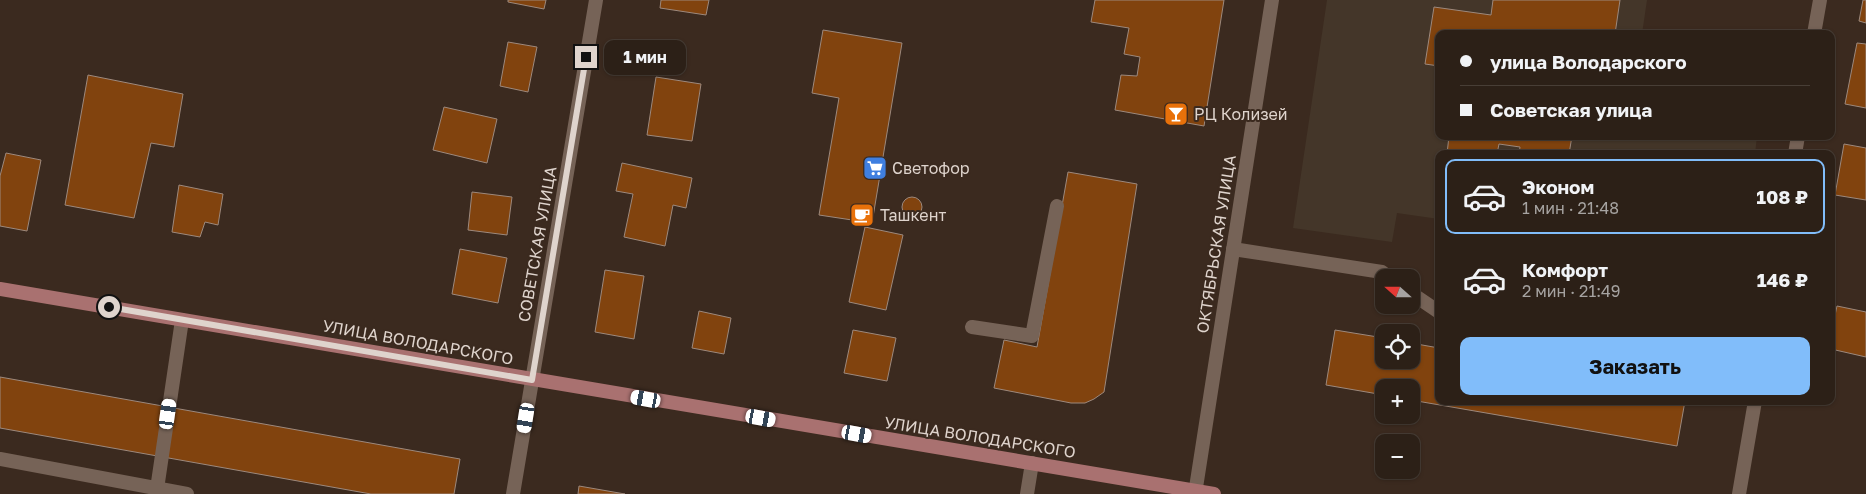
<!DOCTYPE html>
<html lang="ru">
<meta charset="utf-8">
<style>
body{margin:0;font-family:"Golos Text",sans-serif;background:#342820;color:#f1f3f6;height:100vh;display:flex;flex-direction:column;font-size:19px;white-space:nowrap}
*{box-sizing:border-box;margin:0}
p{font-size:16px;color:#a6a3a1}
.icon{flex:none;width:28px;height:28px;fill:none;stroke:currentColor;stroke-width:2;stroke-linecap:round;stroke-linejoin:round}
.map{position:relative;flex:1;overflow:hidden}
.drawer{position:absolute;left:1435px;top:150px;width:400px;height:255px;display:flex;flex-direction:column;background:#2c2017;border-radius:10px;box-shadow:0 1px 4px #0004,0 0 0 1px #483e36}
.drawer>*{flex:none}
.banner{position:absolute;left:1435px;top:30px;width:400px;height:110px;border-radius:10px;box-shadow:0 1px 4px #0004,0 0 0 1px #483e36;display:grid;align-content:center;height:110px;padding:0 25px;background:#2c2017}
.needle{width:32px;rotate:291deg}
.fabs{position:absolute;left:1375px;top:269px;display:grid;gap:10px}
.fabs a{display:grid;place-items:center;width:45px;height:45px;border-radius:10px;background:#2c2017;box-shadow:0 1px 4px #0004,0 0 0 1px #483e36;font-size:25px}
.end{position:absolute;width:22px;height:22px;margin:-11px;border:6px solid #dfd4cd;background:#111;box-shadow:0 0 0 2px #111}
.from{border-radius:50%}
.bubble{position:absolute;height:35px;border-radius:10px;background:#2c2017;box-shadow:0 1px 4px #0004,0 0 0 1px #483e36;font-size:16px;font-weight:700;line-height:35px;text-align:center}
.car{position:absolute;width:15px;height:30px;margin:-15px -8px;border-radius:6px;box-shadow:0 0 4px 1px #0007;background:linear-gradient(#fff 24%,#345 0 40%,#fff 0 76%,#345 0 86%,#fff 0)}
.banner b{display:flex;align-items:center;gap:18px;height:48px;font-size:19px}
.banner b+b{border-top:1px solid #483e36}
.banner i{width:12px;height:12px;background:#f1f3f6}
ul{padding:9px 0 0;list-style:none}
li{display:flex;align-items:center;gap:15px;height:75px;margin:0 10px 8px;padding:0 15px;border:2px solid transparent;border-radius:10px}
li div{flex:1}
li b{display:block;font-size:19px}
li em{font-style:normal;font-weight:700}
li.active{border-color:#81bdfa}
li>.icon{width:45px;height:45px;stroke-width:1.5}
.primary-button{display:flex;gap:10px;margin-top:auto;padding:10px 25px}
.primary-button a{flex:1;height:58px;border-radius:10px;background:#81bdfa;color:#111;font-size:20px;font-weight:700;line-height:58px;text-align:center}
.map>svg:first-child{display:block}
.education{fill:#443629}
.building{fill:#81430e;stroke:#9d897d}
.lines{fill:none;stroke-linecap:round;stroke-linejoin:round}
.service{stroke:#766357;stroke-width:14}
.minor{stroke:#766357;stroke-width:14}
.tertiary{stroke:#766357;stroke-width:14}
.primary{stroke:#a97170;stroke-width:14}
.route{stroke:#dfd4cd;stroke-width:6}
.labels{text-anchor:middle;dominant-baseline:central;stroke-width:4;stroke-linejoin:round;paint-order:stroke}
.poi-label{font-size:16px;fill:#dfd4cd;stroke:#3b2a1f;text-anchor:start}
.street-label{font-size:16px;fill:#dfd4cd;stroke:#3b2a1f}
</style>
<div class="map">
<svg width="1866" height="494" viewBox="0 0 1866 494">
<rect width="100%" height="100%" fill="#3b2a1f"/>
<path class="education" d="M1327 0H1647L1642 34H1439V136H1757L1755 154H1439V219L1397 213 1392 242 1293 228Z"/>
<path class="building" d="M508 0H546L544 9 508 2Z
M661 0H709L706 15 660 8Z
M1095 0H1224L1204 126 1115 110 1121 75 1137 76 1140 57 1124 54 1129 28 1091 22Z
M1493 0H1620L1615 34H1439V66L1425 64 1434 7 1491 15Z
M1863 0H1866V23L1859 21Z
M823 30 902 43 872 223 819 215 839 98 812 93Z
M508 42 537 47 528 92 500 86Z
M1857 43 1866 44V108L1845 104Z
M88 75 183 94 174 147 151 143 134 218 65 205Z
M656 77 701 84 692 141 647 135Z
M444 107 497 119 487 163 433 150Z
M1449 136H1572L1569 154H1519L1520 147 1499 144 1497 154H1447Z
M1844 144 1866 148V200L1835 195Z
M6 153 41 160 27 231 0 226V176Z
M622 163 692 178 686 208 673 205 665 246 624 237 633 194 616 191Z
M1068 172 1137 184 1104 392 1094 399 1085 403H1071L994 388 1004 340 1037 347Z
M179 185 223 194 218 225 205 222 200 237 172 232Z
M472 192 512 197 507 235 468 230Z
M902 207a10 10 0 1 1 20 0a10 10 0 1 1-20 0Z
M865 227 903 235 886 310 849 302Z
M460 249 507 258 498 303 452 294Z
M605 270 644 276 634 339 595 332Z
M1837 306 1866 312V357L1831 349V334Z
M699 311 731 318 724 354 692 348Z
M853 330 896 338 887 381 844 373Z
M1335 330 1384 338V360H1411V343L1439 348V401H1685L1677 446 1411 400V388H1384V395L1326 385Z
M0 377 460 459 454 494H371L0 428Z
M579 486 625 494H578Z"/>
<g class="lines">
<path class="service" d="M1233 249 1382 272 1390 278
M1411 293 1439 312
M972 327 1032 336 1057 206
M0 459 187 494
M157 489 182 320
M1027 494 1032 463"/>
<path class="minor" d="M513 494 596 0"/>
<path class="tertiary" d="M1814 34 1820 0
M1795 154 1798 136
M1195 494 1272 0
M1739 494 1755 401"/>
<path class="primary" d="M0 289 1214 494"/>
</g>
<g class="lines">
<path class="route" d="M109 307 532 380 586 57"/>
</g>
<defs>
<g id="bar-square" transform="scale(1.25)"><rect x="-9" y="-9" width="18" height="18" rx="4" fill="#e8710a" stroke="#3b2a1f"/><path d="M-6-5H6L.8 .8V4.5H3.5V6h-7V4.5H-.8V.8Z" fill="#fff"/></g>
<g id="supermarket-square" transform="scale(1.25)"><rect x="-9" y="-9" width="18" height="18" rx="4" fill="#3f7fe0" stroke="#3b2a1f"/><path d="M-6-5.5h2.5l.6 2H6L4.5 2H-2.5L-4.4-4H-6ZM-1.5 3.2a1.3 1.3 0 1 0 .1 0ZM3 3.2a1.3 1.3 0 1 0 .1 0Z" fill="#fff"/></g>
<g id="cafe-square" transform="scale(1.25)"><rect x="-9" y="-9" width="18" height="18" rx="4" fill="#e8710a" stroke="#3b2a1f"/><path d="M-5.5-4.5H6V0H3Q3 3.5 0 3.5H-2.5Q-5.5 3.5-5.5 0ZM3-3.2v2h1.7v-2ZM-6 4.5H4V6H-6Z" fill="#fff"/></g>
</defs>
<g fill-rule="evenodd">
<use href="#bar-square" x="1176" y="114"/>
<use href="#supermarket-square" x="875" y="168"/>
<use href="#cafe-square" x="862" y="215"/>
</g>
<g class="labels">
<g class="poi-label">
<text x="1194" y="114">РЦ Колизей</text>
<text x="892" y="168">Светофор</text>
<text x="880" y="215">Ташкент</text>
</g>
<g class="street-label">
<text transform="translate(537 244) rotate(-80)">СОВЕТСКАЯ УЛИЦА</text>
<text transform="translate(1216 244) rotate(-81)">ОКТЯБРЬСКАЯ УЛИЦА</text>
<text transform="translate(418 342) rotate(10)">УЛИЦА ВОЛОДАРСКОГО</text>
<text transform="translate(980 437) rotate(9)">УЛИЦА ВОЛОДАРСКОГО</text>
</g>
</g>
</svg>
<div class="fabs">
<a><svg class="needle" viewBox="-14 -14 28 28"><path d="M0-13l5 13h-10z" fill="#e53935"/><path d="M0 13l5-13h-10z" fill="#a6a3a1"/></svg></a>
<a><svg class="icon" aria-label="locate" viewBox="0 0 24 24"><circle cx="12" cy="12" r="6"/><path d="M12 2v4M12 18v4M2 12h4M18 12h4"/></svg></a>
<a>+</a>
<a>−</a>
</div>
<i class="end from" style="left:109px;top:307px"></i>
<i class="end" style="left:586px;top:57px"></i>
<div class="bubble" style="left:604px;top:40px;width:82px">1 мин</div>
<i class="car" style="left:646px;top:399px;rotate:280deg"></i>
<i class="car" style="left:168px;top:414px;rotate:8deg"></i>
<i class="car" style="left:526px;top:418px;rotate:189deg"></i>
<i class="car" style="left:761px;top:418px;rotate:100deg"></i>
<i class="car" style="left:857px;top:434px;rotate:100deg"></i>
<div class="banner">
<b><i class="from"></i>улица Володарского</b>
<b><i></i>Советская улица</b>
</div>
<section class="drawer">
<ul>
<li class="active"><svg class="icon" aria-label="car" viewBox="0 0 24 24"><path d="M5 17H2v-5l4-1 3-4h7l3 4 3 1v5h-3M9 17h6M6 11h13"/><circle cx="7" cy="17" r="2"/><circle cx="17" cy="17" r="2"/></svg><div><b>Эконом</b><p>1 мин · 21:48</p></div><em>108 ₽</em></li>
<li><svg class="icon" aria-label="car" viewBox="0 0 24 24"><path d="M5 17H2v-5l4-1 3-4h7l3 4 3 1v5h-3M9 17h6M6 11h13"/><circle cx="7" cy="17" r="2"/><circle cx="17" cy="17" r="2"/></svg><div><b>Комфорт</b><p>2 мин · 21:49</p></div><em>146 ₽</em></li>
</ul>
<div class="primary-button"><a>Заказать</a></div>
</section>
</div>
